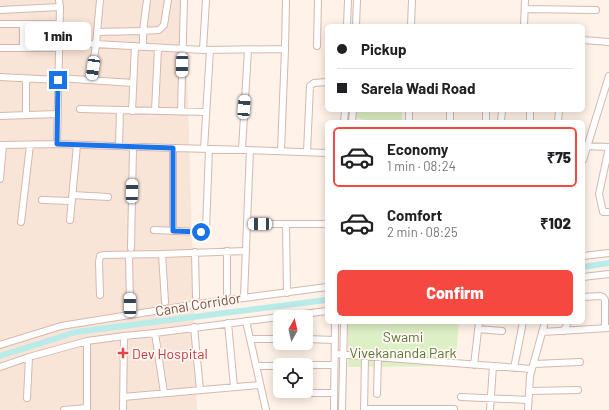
<!DOCTYPE html>
<meta charset="utf-8">
<style>
body{margin:0;font-family:Barlow,sans-serif;background:#f2f2f2;color:#202124;height:100vh;display:flex;flex-direction:column;font-size:15px;white-space:nowrap}
*{box-sizing:border-box;margin:0}
p{font-size:13px;color:#757577}
.icon{flex:none;width:22px;height:22px;fill:none;stroke:currentColor;stroke-width:2;stroke-linecap:round;stroke-linejoin:round}
.map{position:relative;flex:1;overflow:hidden}
.side{position:absolute;left:325px;top:120px;width:260px;height:204px;display:flex;flex-direction:column;background:#fff;border-radius:6px;box-shadow:0 2px 10px #0003}
.side>*{flex:none}
.banner{position:absolute;left:325px;top:24px;width:260px;height:88px;border-radius:6px;box-shadow:0 2px 10px #0003;display:grid;align-content:center;height:88px;padding:0 12px;background:#fff}
.needle{width:26px;rotate:8deg}
.buttons{position:absolute;left:273px;top:310px;display:grid;gap:8px}
.buttons a{display:grid;place-items:center;width:40px;height:40px;border-radius:6px;background:#fff;box-shadow:0 2px 10px #0003;font-size:20px}
.end{position:absolute;width:18px;height:18px;margin:-9px;border:5px solid #1a73e8;background:#fff;box-shadow:0 0 0 2px #fff}
.from{border-radius:50%}
.bubble{position:absolute;height:28px;border-radius:6px;background:#fff;box-shadow:0 2px 10px #0003;font-size:13px;font-weight:800;line-height:28px;text-align:center}
.car{position:absolute;width:12px;height:24px;margin:-12px -6px;border-radius:5px;box-shadow:0 0 3px 1px #0007;background:linear-gradient(#fff 24%,#345 0 40%,#fff 0 76%,#345 0 86%,#fff 0)}
.banner b{display:flex;align-items:center;gap:14px;height:38px;font-size:15px}
.banner b+b{border-top:1px solid #e0e0e0}
.banner i{width:10px;height:10px;background:#202124}
ul{padding:7px 0 0;list-style:none}
li{display:flex;align-items:center;gap:12px;height:60px;margin:0 8px 6px;padding:0 4px;border:2px solid transparent;border-radius:6px}
li div{flex:1}
li b{display:block;font-size:15px}
li em{font-style:normal;font-weight:800}
li.selected{border-color:#f54841}
li>.icon{width:36px;height:36px;stroke-width:1.5}
.action{display:flex;gap:8px;margin-top:auto;padding:8px 12px}
.action a{flex:1;height:46px;border-radius:6px;background:#f54841;color:#fff;font-size:16px;font-weight:800;line-height:46px;text-align:center}
.map>svg:first-child{display:block}
.residential{fill:#f9e5d8}
.green{fill:#ddefc4}
.lines{fill:none;stroke-linecap:round;stroke-linejoin:round}
.canal{stroke:#b9ebe9;stroke-width:6}
.minor-casing{stroke:#d5b8af;stroke-width:8}
.minor{stroke:#fff;stroke-width:6}
.route{stroke:#1a73e8;stroke-width:5}
.health-dot{fill:#e0444e;stroke:#fff7f1;stroke-width:1.5}
.labels{text-anchor:middle;dominant-baseline:central;stroke-width:3.5;stroke-linejoin:round;paint-order:stroke}
.street-label{font-size:14px;fill:#7d5148;stroke:#fff7f1}
.park-label{font-size:14px;fill:#577739;stroke:#fff7f1}
.health-label{font-size:14px;fill:#be3a42;stroke:#fff7f1;text-anchor:start}
</style>
<div class="map">
<svg width="609" height="410" viewBox="0 0 609 410">
<rect width="100%" height="100%" fill="#fff2e8"/>
<path class="residential" d="M0 0H185L197 410H0Z"/>
<path class="green" d="M353 110H402V122H374L353 117Z
M348 322H459L455 366 348 367Z"/>
<g class="lines">
<path class="canal" d="M583 267 609 263
M0 356 76 332 326 300"/>
<g class="minor-casing">
<path id="minor" d="M525 9 596 10
M0 10 60 7
M0 24H60
M347 26 348 0
M356 26 357 0
M411 26 412 0
M524 26 525 0
M97 32 143 31 159 30 164 25 168 0
M583 40 609 42
M59 42 203 50 285 49
M317 46 318 0
M23 47V24
M143 47V31L147 0
M0 48H59
M203 50 206 0
M0 77 58 80
M58 78 133 83
M91 80 96 44 100 0
M80 109 206 112
M450 110V122
M132 111 135 46
M155 111 158 48
M181 112 184 0
M26 115V79
M0 116 57 114
M344 122 345 110
M352 122 353 110
M409 122V110
M486 122V110
M501 122 502 110
M530 122V110
M558 122 559 110
M57 144 60 7 59 0
M0 145 57 144 173 148 250 150 327 153
M119 146 120 110
M585 146 609 147
M609 147 599 194 603 212H609
M204 149 210 50
M242 149 248 50
M281 151 285 49 286 0
M307 152 310 86 314 83 327 82
M583 160 609 76
M0 179 3 145
M72 195 108 197
M42 200 72 201
M70 220 77 145
M21 222 30 145
M247 224H327
M286 224 287 293
M154 230 201 232 204 231 206 229 209 149
M173 231V148
M131 248 133 147
M227 251V293
M195 252 196 297
M162 254 165 302
M129 255 130 305
M583 256 609 253
M583 277 609 274
M100 295 99 262 100 256 103 255 162 254 246 251
M244 297 250 150
M583 297 600 296 603 297 605 300V328
M246 321 266 410
M228 323 234 387
M194 327 200 390
M478 329 502 331
M564 331 568 322
M542 332 609 328
M155 333 164 393
M250 339H280
M306 339 335 340
M87 341V410
M0 345 61 326 198 304 327 287
M335 354 532 369
M534 364 580 362
M306 365H334
M474 365 479 322
M256 366H280
M0 367 29 357 87 341 124 336 155 333 327 311
M514 368 523 322
M529 391 578 390
M291 393H334
M377 394 378 357
M123 397 260 385
M461 397 528 400
M27 398 29 357
M364 409H454
M64 410 87 408
M123 410 124 336
M334 410 335 322
M342 410 344 322
M364 410 365 356
M490 410 493 366
M528 410 530 376 545 322"/>
</g>
<use href="#minor" class="minor"/>
</g>
<g class="lines">
<path class="route" d="M58 80 57 144 173 148V231L201 232"/>
</g>
<path class="health-dot" d="M121 347h4v4h4v4h-4v4h-4v-4h-4v-4h4z"/>
<g class="labels">
<g class="street-label">
<text transform="translate(198 304) rotate(-9)">Canal Corridor</text>
</g>
<g class="park-label">
<text x="403" y="336">Swami<tspan x="403" dy="16">Vivekananda Park</tspan></text>
</g>
<g class="health-label">
<text x="132" y="353">Dev Hospital</text>
</g>
</g>
</svg>
<div class="buttons">
<a><svg class="needle" viewBox="-14 -14 28 28"><path d="M0-13l5 13h-10z" fill="#e53935"/><path d="M0 13l5-13h-10z" fill="#757577"/></svg></a>
<a><svg class="icon" aria-label="locate" viewBox="0 0 24 24"><circle cx="12" cy="12" r="6"/><path d="M12 2v4M12 18v4M2 12h4M18 12h4"/></svg></a>
</div>
<i class="end from" style="left:201px;top:232px"></i>
<i class="end" style="left:58px;top:80px"></i>
<div class="bubble" style="left:25px;top:22px;width:66px">1 min</div>
<i class="car" style="left:182px;top:65px;rotate:181deg"></i>
<i class="car" style="left:93px;top:68px;rotate:188deg"></i>
<i class="car" style="left:244px;top:107px;rotate:4deg"></i>
<i class="car" style="left:132px;top:191px;rotate:1deg"></i>
<i class="car" style="left:260px;top:224px;rotate:270deg"></i>
<i class="car" style="left:130px;top:305px;rotate:359deg"></i>
<div class="banner">
<b><i class="from"></i>Pickup</b>
<b><i></i>Sarela Wadi Road</b>
</div>
<section class="side">
<ul>
<li class="selected"><svg class="icon" aria-label="car" viewBox="0 0 24 24"><path d="M5 17H2v-5l4-1 3-4h7l3 4 3 1v5h-3M9 17h6M6 11h13"/><circle cx="7" cy="17" r="2"/><circle cx="17" cy="17" r="2"/></svg><div><b>Economy</b><p>1 min · 08:24</p></div><em>₹75</em></li>
<li><svg class="icon" aria-label="car" viewBox="0 0 24 24"><path d="M5 17H2v-5l4-1 3-4h7l3 4 3 1v5h-3M9 17h6M6 11h13"/><circle cx="7" cy="17" r="2"/><circle cx="17" cy="17" r="2"/></svg><div><b>Comfort</b><p>2 min · 08:25</p></div><em>₹102</em></li>
</ul>
<div class="action"><a>Confirm</a></div>
</section>
</div>
